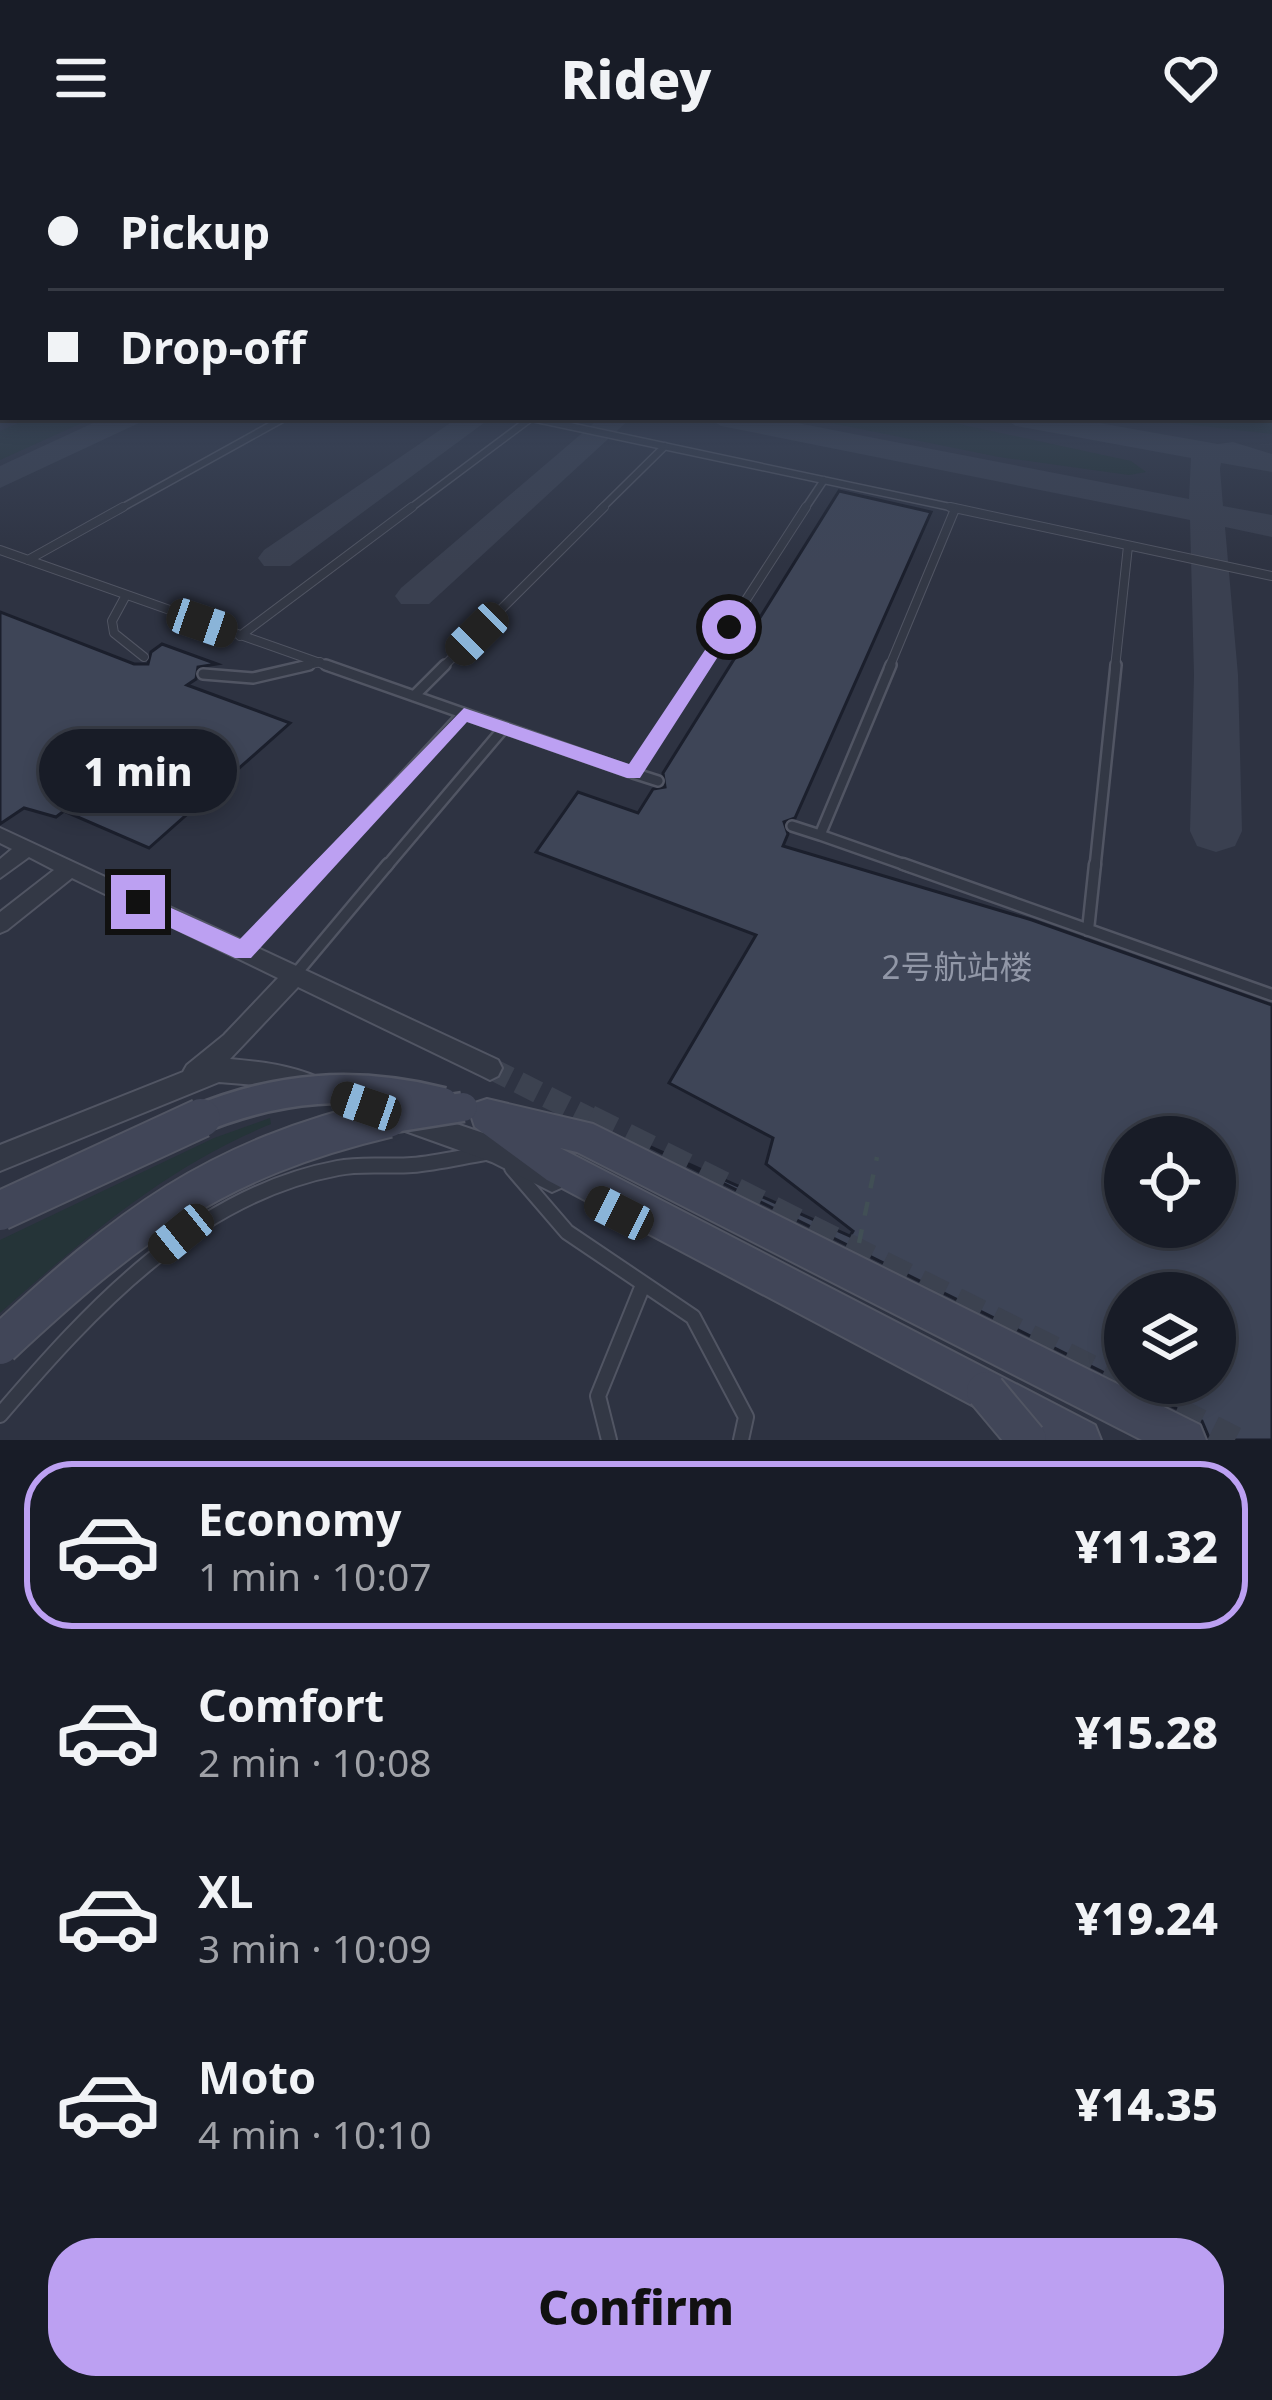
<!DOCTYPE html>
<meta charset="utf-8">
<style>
body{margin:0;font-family:"Noto Sans","Noto Sans SC",sans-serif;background:#21252f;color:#f1f3f6;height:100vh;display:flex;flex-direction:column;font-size:45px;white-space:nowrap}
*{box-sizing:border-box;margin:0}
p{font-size:39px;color:#9fa1a7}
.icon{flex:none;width:66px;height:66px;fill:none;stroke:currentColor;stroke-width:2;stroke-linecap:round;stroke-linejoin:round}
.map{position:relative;height:1284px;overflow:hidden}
.panel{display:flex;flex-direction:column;background:#181c27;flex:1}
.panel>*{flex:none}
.top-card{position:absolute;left:0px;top:0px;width:1272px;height:264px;box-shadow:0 6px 18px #0003,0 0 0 3px #363a44;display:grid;align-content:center;height:264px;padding:0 48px;background:#181c27}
.buttons{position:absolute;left:1104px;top:960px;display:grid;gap:24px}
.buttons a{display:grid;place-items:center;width:132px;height:132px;border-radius:50%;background:#181c27;box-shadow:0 6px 18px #0003,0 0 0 3px #363a44;font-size:60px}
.end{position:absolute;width:54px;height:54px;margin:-27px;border:15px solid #bca0f2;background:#111;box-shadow:0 0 0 6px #111}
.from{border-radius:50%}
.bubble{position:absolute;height:84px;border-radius:42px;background:#181c27;box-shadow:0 6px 18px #0003,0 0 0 3px #363a44;font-size:39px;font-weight:800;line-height:84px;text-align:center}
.car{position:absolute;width:36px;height:72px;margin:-36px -18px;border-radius:15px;box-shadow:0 0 9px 3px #0007;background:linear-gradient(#222 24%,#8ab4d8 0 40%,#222 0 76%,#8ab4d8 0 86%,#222 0)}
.top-card b{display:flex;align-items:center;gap:42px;height:114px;font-size:45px}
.top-card b+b{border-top:3px solid #363a44}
.top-card i{width:30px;height:30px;background:#f1f3f6}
ul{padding:21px 0 0;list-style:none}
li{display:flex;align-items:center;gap:36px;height:168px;margin:0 24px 18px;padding:0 24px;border:6px solid transparent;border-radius:48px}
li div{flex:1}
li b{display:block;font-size:45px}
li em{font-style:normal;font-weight:800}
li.on{border-color:#bca0f2}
li>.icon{width:108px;height:108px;stroke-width:1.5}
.button{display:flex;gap:24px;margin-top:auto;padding:24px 48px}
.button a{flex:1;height:138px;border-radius:48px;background:#bca0f2;color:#111;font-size:48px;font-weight:800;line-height:138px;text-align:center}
header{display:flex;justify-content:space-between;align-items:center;height:156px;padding:0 48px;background:#181c27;font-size:54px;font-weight:800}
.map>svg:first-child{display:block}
.airport{fill:#2e3342;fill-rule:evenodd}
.green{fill:#253438}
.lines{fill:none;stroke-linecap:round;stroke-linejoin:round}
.taxiway{fill:#3a4050;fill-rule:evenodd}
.building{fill:#3e4557;stroke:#1b1f2c;stroke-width:3;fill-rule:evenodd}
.street-tunnel-far1{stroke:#3c4250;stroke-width:22;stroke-dasharray:22 10;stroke-linecap:butt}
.street-tunnel{stroke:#3c4250;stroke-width:27;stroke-dasharray:27 14;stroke-linecap:butt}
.lane-far4-casing{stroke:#515563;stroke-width:9}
.lane-far3-casing{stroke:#515563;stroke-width:10}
.lane-far2-casing{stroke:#515563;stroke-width:14}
.lane-far1-casing{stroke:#515563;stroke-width:15}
.lane-casing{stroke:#515563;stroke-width:18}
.street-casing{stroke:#515563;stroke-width:4}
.secondary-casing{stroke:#515563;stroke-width:4}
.path{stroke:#414f55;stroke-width:4.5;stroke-dasharray:14 14;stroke-linecap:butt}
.lane-far4{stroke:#333845;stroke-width:6}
.lane-far3{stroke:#333845;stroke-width:8}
.lane-far2{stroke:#333845;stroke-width:9}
.lane-far1{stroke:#333845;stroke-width:10}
.lane{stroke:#333845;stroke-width:14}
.street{fill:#333845;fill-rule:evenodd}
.secondary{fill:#414658;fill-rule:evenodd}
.secondary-bridge-far1-casing{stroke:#515563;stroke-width:33;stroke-linecap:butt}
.secondary-bridge-casing{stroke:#515563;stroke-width:42;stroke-linecap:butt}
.secondary-bridge-far1{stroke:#414658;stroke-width:28}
.secondary-bridge{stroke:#414658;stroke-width:38}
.route{fill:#bca0f2}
.labels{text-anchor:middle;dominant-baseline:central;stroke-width:9;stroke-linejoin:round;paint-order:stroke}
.number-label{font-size:33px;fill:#9197a7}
</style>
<header><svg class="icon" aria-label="menu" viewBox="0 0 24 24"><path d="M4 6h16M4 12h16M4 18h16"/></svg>Ridey<svg class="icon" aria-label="heart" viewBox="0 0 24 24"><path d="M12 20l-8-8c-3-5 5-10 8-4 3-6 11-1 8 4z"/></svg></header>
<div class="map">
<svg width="1272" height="1284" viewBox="0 0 1272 1284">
<rect width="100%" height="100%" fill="#202634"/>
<path class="airport" d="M0 229 3 261H1269L1272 229V1284H0ZM1125 981H1215V1071H1125ZM1125 1137H1215V1227H1125Z"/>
<path class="green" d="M1269 229 1272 278 1123 261H1269Z
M32 261H95L0 304V275Z
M801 261H926L1131 305 1146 316 1129 319 999 301Z
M270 962 271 968C164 1012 86 1081 0 1157V1084L214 982Z"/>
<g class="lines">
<path class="taxiway" d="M3 246V261H13L0 265Z
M106 261H143L139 267 0 332V310Z
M459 261H492L290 410H264L258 402 264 394Z
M601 261H632L429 448H401L395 440 401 432Z
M707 261H766L1189 343 1191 302 1016 270 1002 261H1065L1218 288 1233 286 1272 298V316L1221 307 1220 313 1223 350 1272 359V381L1225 371 1238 519 1242 675 1235 690 1216 696 1197 690 1190 675 1194 519 1190 364 721 270Z"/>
</g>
<path class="building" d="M839 335 931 356 795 662 784 666 788 678 783 690 1032 764 1272 849V1284H1210L1202 1265 1125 1227H1215V1137H1125V1227L642 987 850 1080 853 1075 766 1008 773 982 669 927 756 779 536 696 578 636 638 657 653 633 665 631 663 617ZM1125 981H1215V1071H1125Z
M0 456 134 508H148L151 496 162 488 217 508 198 511 196 523 187 529 290 567 149 692 64 655 56 661 24 652 0 668Z"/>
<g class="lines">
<path class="street-tunnel-far1" d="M490 912 595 965"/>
<path class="street-tunnel" d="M589 962 1235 1284"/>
<g class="lane-far4-casing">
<path id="lane-far4" d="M527 261 964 354
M118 354 286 261
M408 354 531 262
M600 354 665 290
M804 354 824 324"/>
</g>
<g class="lane-far3-casing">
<path id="lane-far3" d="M950 351 1272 420
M0 394 334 512
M28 404 123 351
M125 441 112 465 114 477 144 501
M240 480 412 351
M296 512 320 506
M442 512 604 351
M702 512 806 351
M889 512 955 353
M1115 512 1128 390"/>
</g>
<g class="lane-far2-casing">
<path id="lane-far2" d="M326 509 633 617 704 509
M891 509 820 679 911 711
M203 518 253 522 309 509
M414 540 445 509
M633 617 658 625
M792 670 820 679
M321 711 463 558
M386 711 503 573
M1095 711 1116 509"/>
</g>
<g class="lane-far1-casing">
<path id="lane-far1" d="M903 708 1272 839
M1088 774 1095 708
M243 795 323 708
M294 820 388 708"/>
</g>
<g class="lane-casing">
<path id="lane" d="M512 1012 567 1076 693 1161 746 1261 741 1284
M0 1259C90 1154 194 1039 338 1012 362 1007 387 1011 412 1009 436 1007 461 1001 485 997
M609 1284 598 1240 643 1129"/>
</g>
<g class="street-casing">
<path id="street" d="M0 672 498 904 502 912 498 920 490 924 482 920 298 831 230 903C262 906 290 909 320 922L324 930 320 938 312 942 279 931 219 926 0 1015V989L183 916 187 909 224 879 278 822 72 722 7 774 0 777V756L54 714 29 701 0 722V703L12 693 0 687Z
M406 951 498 982 561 1014 565 1023 561 1032 552 1036 492 1006 397 972 394 963 397 954Z"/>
</g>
<g class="secondary-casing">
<path id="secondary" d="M487 943 593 968 1200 1269 1206 1284H1142L577 996 560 992 1095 1269 1101 1284H1038L547 1024 475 971 471 959 475 947Z"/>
</g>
<path class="path" d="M859 1087 877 1001"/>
<use href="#lane-far4" class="lane-far4"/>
<use href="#lane-far3" class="lane-far3"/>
<use href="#lane-far2" class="lane-far2"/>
<use href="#lane-far1" class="lane-far1"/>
<use href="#lane" class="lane"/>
<use href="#street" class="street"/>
<use href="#secondary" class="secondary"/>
<g class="secondary-bridge-far1-casing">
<path id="secondary-bridge-far1" d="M194 965C277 930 355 924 443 946
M375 965 463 951"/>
</g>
<g class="secondary-bridge-casing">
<path id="secondary-bridge" d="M0 1055 201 962
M0 1189C128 1070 214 1003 388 962
M986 1235 1027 1284"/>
</g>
<use href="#secondary-bridge-far1" class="secondary-bridge-far1"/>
<use href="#secondary-bridge" class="secondary-bridge"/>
</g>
<linearGradient id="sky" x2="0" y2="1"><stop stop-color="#12151d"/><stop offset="0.56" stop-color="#3c475c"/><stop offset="1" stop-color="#3c475c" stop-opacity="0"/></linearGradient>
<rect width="1272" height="408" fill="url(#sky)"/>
<path class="route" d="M729 466 737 471 640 622H627L467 566 251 802H235L130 753 127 746 138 737 240 783 464 552 629 608 723 467Z"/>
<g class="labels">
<g class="number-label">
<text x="957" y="810">2号航站楼</text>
</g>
</g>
</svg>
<div class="buttons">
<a><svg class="icon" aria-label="locate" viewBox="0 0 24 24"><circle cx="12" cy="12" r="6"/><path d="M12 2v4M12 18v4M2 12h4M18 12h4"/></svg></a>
<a><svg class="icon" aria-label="layers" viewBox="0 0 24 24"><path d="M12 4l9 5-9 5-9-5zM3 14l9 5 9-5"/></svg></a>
</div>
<i class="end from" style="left:729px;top:471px"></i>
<i class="end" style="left:138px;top:746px"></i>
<div class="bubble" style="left:39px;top:573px;width:198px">1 min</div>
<i class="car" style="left:202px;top:467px;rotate:109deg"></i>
<i class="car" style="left:477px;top:478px;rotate:225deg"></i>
<i class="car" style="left:366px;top:950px;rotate:289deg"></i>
<i class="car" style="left:619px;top:1057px;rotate:297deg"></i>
<i class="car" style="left:181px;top:1078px;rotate:231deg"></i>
<div class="top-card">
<b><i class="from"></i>Pickup</b>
<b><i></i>Drop-off</b>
</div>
</div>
<section class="panel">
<ul>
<li class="on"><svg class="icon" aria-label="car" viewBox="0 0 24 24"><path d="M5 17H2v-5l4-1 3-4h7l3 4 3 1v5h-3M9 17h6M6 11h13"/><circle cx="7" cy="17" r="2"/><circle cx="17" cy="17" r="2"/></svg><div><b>Economy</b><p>1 min · 10:07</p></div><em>¥11.32</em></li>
<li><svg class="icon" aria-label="car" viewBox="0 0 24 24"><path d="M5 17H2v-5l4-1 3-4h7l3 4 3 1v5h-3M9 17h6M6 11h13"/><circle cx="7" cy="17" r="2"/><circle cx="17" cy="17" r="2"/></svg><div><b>Comfort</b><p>2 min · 10:08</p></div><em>¥15.28</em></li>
<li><svg class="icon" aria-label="car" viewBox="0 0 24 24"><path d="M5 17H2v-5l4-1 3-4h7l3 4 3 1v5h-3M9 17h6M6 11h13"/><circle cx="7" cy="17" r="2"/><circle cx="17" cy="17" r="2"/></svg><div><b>XL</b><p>3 min · 10:09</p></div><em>¥19.24</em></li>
<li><svg class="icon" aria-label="car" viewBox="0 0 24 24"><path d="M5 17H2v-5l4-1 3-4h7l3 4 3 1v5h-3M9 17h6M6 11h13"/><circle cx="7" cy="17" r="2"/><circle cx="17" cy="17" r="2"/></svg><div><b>Moto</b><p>4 min · 10:10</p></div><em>¥14.35</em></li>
</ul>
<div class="button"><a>Confirm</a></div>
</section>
